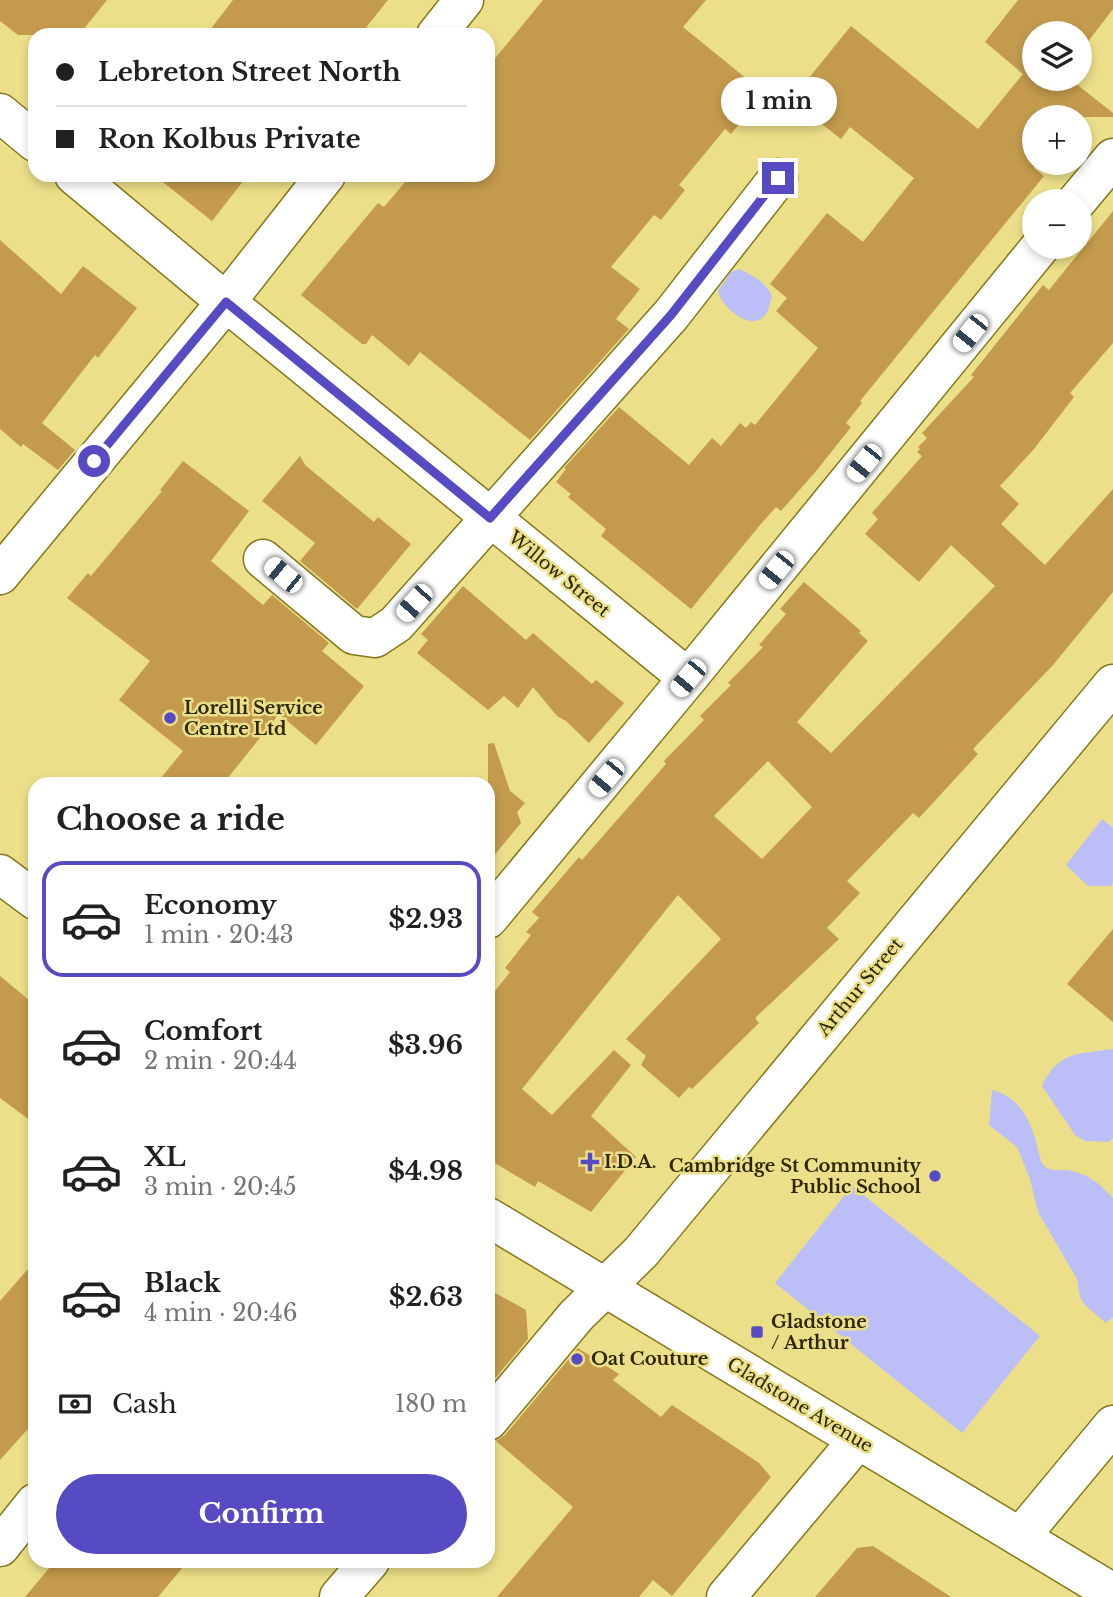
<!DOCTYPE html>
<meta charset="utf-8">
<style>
body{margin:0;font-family:"Libre Baskerville",serif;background:#f2f2f2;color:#202124;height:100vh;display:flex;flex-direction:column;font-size:26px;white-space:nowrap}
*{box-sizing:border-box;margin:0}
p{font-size:23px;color:#757577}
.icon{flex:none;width:38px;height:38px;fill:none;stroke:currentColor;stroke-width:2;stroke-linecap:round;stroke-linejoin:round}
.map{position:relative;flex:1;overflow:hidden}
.side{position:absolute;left:28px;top:777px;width:467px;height:791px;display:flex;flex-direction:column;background:#fff;border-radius:21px;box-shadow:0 4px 10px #0003}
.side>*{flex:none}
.banner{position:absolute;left:28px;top:28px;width:467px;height:154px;border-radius:21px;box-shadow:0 4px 10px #0003;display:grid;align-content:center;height:154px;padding:0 28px;background:#fff}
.fabs{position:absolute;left:1022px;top:21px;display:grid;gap:14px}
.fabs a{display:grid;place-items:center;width:70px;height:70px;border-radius:50%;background:#fff;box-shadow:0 4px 10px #0003;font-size:35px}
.end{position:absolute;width:32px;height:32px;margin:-16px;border:9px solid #564bc3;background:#fff;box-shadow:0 0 0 4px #fff}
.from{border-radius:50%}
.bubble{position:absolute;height:49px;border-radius:24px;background:#fff;box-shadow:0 4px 10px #0003;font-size:23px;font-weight:700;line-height:49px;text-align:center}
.car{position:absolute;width:21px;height:42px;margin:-21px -10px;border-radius:9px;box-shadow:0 0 5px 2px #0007;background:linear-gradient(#fff 24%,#345 0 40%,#fff 0 76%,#345 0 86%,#fff 0)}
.banner b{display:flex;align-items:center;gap:24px;height:66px;font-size:26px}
.banner b+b{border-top:2px solid #e0e0e0}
.banner i{width:18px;height:18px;background:#202124}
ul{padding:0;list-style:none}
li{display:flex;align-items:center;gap:21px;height:116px;margin:0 14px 10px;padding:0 14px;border:4px solid transparent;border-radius:21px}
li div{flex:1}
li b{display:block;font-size:26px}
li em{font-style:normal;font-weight:700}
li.selected{border-color:#564bc3}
li>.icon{width:63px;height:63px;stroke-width:1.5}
h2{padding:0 28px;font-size:32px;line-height:84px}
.pay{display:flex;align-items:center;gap:18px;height:77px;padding:0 28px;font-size:26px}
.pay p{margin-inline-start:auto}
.button{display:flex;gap:14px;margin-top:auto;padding:14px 28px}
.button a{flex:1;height:80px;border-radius:42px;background:#564bc3;color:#fff;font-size:28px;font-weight:700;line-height:80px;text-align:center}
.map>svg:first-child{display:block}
.green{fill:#bcbff7}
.building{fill:#c49b4d;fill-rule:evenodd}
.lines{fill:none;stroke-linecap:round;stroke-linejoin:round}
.minor-casing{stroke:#83781b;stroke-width:41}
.major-casing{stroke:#83781b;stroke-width:41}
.minor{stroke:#fff;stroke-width:38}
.major{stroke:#fff;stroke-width:38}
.route{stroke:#564bc3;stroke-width:9}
.poi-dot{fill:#564bc3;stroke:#ebdf89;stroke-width:2.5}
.labels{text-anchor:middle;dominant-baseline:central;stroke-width:5;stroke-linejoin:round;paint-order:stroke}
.street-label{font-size:18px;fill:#2d2803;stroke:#ebdf89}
.poi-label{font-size:18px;font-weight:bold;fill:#2d2803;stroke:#ebdf89;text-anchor:start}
</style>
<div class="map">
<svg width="1113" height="1597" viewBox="0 0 1113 1597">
<rect width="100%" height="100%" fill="#ebdf89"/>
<path class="green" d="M740 269C754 277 767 282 772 297 770 302 769 310 766 314 752 334 721 307 718 291L731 272Z
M1102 819 1113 828V883L1111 886H1088L1066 865Z
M1113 1049V1138L1109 1142 1085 1141 1075 1135 1042 1086C1058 1051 1079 1054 1113 1049Z
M992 1090C1018 1096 1029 1118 1036 1141 1038 1148 1039 1157 1042 1163 1049 1174 1062 1168 1072 1171 1091 1176 1100 1184 1113 1198V1317L1106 1323 1085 1305 1080 1297 1077 1279 1038 1212 1030 1179 1017 1147 989 1125Z
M852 1186 1040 1336 962 1433 775 1283Z"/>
<path class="building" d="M0 0H107L79 35H18L0 21Z
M233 0H388L360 35H206Z
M543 0H706L683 27 764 93 731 134 725 129 679 185 685 190 661 220 654 215 611 267 640 289 616 319 629 329 530 440 420 352 409 366 372 335 366 344H362L301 295 378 203 384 207 411 175H488V67Z
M1018 0H1113V9L1080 52V33H1034V79H1070L1113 113V117H1034V168L1044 176 860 401 862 403 846 423 851 427 817 470 781 511 776 507 760 525 691 609 601 536 606 529 568 497 571 494 556 482 566 469 564 468 619 407 689 465 712 438 721 446 740 423 746 428 751 422 755 425 818 348 776 311 787 298 770 284 827 213 863 242 914 178 850 127 841 139 791 100 851 26 978 129 1023 74 985 42Z
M154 175H248L212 221Z
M1113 211V343L1070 393 1074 397 1034 449 1000 486 1019 504 1001 524 1045 565 1113 489V592L1053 665 973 749 978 754 919 818 913 813 847 881 860 893 827 928 839 939 755 1018 759 1023 692 1089 689 1087 679 1098 641 1065 646 1056 626 1039 721 939 678 895 522 1089 552 1115 614 1050 631 1065 591 1116 636 1157 591 1212 538 1181 535 1187 488 1159V1000L510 972 505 968 531 935 526 932 539 918 532 912 579 857 582 860 666 764 664 761 704 720 700 716 731 685 728 683 763 647 759 645 786 614 780 609 804 582 861 631 859 633 868 641 797 722 831 753 995 586 951 545 919 582 865 534 878 519 872 513 922 456 917 452 920 449 918 447 927 438 922 433 974 377 971 375 1043 285 1049 290ZM768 761 812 807 762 859 714 816Z
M0 240 61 294 83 266 137 308 98 358 95 355 42 423 75 450 58 470 23 444 21 447 0 429Z
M300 456 305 465 374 522 378 517 411 544 357 609 300 561 315 543 262 501Z
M183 461 249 511 211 561 263 605 272 595 329 643 322 651 364 686 316 745 279 714 223 784H156L183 751 119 700 150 661 67 598 88 573 91 576 162 491 160 490Z
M463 586 526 640 533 633 592 684 596 680 624 703 589 743 566 721 557 716 533 687 518 708 504 696 488 710 417 653 428 640 421 634Z
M494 743 510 791 525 803 517 812 521 823 488 863V744Z
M1113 929V1022L1067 984Z
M0 976 35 1005V1124L0 1098Z
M35 1261V1421L0 1460V1301Z
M488 1289 526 1310 528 1339 488 1387Z
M578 1348 619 1374 613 1380 661 1417 672 1405 759 1463 771 1477 672 1596 653 1580 639 1597H497L573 1507 496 1441 505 1435Z
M873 1546 951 1597H815L857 1548Z
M55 1561H188L158 1597H25Z"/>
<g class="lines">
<g class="minor-casing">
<path id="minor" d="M436 35 464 0
M0 113 35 142
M74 175 226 302 688 678
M1077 201 1113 158
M263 559 354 635 375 638 396 624 671 315 778 178
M0 575 226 302 326 175
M488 919 688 678 1040 247
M488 1421 576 1316 641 1252 1113 684
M1020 1537 1113 1425
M0 1547 35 1503
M339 1597 370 1561
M726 1597 858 1440"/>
</g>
<g class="major-casing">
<path id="major" d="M0 874 35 900
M488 1217 1113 1593"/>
</g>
<use href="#minor" class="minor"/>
<use href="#major" class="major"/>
</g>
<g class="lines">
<path class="route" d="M94 461 226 302 490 518 671 315 778 178"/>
</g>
<g class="poi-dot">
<circle cx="170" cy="718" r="7"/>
<path d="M586.5 1151.5h7v7h7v7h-7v7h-7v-7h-7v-7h7z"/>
<circle cx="935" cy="1176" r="7"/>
<rect x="750" y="1325" width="14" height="14" rx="3.5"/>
<circle cx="577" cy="1359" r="7"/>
</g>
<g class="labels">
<g class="street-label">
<text transform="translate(559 574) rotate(39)">Willow Street</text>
<text transform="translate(860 987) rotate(-50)">Arthur Street</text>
<text transform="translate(800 1405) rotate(31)">Gladstone Avenue</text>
</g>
<g class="poi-label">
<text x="184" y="708">Lorelli Service<tspan x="184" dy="21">Centre Ltd</tspan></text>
<text x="604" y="1162">I.D.A.</text>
<text x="921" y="1166" text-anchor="end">Cambridge St Community<tspan x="921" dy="21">Public School</tspan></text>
<text x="771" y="1322">Gladstone<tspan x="771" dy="21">/ Arthur</tspan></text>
<text x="591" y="1359">Oat Couture</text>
</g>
</g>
</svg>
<div class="fabs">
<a><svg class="icon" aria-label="layers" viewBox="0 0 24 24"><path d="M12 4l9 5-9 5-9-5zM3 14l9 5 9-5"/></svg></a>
<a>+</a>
<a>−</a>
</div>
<i class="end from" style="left:94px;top:461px"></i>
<i class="end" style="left:778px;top:178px"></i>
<div class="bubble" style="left:721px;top:77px;width:116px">1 min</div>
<i class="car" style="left:970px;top:333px;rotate:219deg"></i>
<i class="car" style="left:864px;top:463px;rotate:219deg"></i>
<i class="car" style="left:776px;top:570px;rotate:219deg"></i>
<i class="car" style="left:283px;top:575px;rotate:309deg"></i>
<i class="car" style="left:414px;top:603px;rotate:222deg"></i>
<i class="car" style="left:688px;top:678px;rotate:220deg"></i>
<i class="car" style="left:606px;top:778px;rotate:220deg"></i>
<div class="banner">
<b><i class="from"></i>Lebreton Street North</b>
<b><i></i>Ron Kolbus Private</b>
</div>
<section class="side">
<h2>Choose a ride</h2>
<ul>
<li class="selected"><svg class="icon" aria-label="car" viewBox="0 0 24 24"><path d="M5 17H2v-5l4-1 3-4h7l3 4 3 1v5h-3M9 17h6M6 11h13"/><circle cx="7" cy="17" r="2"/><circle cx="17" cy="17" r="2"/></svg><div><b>Economy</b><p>1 min · 20:43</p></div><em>$2.93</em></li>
<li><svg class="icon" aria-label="car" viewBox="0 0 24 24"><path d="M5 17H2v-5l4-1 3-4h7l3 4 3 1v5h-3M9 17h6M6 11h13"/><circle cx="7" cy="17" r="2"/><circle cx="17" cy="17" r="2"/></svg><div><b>Comfort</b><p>2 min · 20:44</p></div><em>$3.96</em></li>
<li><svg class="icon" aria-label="car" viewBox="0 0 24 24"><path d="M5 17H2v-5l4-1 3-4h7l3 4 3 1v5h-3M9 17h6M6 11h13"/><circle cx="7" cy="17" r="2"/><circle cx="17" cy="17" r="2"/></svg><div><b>XL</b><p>3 min · 20:45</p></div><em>$4.98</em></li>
<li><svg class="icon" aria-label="car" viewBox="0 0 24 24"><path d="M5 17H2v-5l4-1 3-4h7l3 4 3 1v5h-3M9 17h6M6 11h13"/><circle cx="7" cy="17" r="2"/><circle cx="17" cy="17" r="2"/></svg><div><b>Black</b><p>4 min · 20:46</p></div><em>$2.63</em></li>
</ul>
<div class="pay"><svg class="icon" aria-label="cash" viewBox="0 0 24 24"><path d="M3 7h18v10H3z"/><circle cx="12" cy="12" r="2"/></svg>Cash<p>180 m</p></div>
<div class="button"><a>Confirm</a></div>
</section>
</div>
